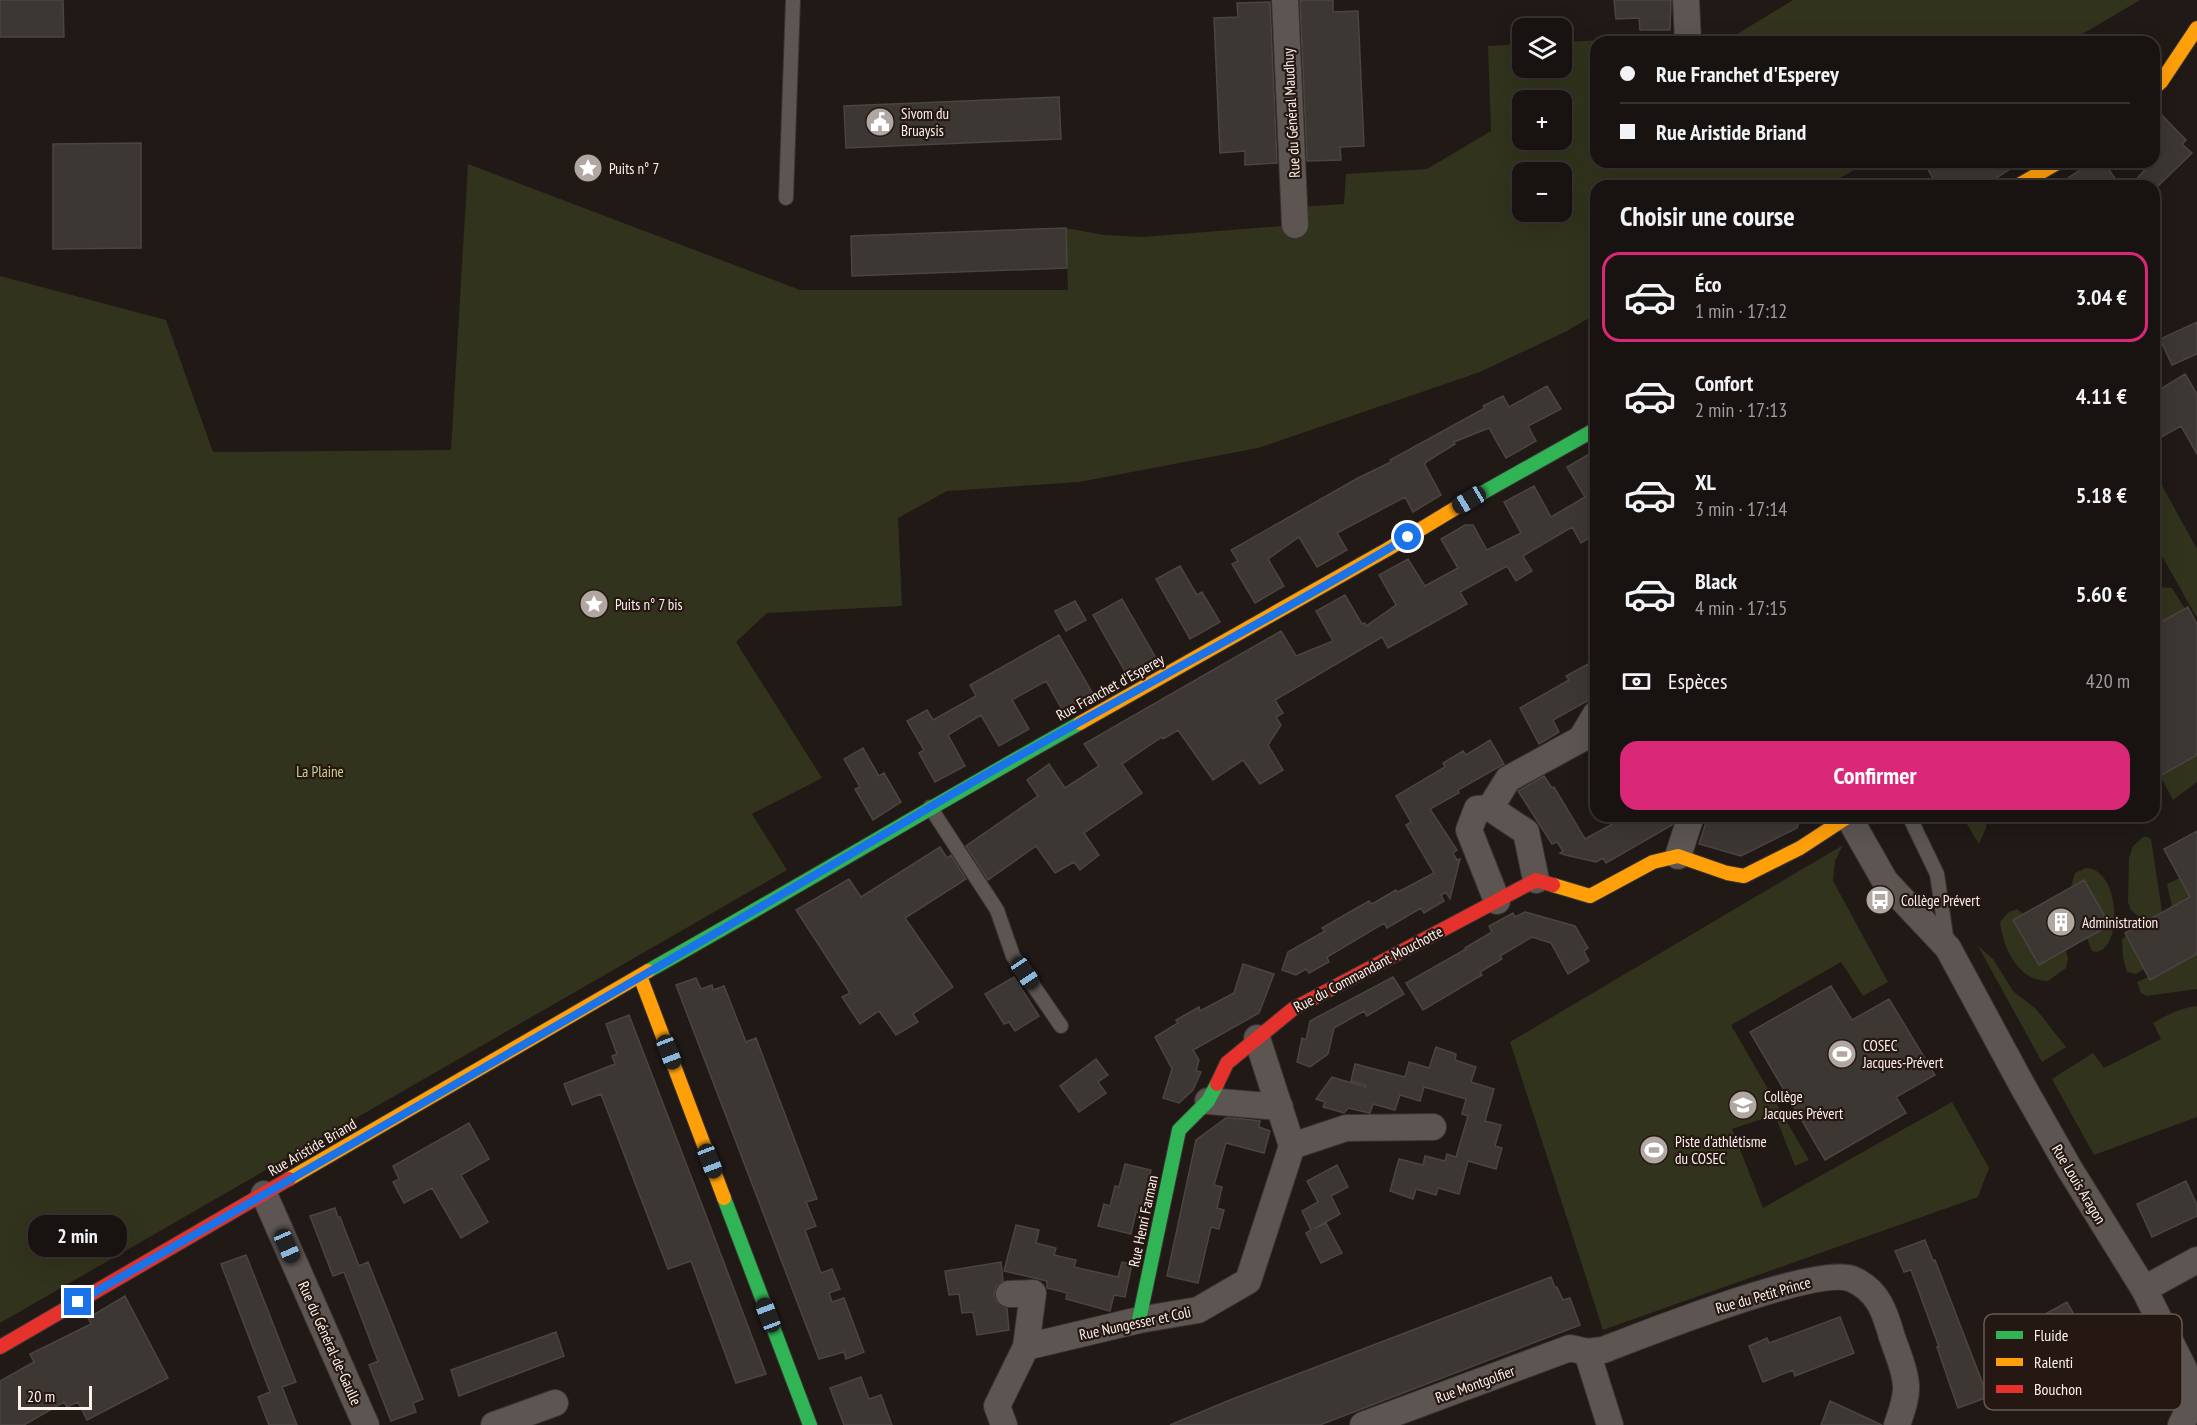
<!DOCTYPE html>
<html lang="fr">
<meta charset="utf-8">
<style>
body{margin:0;font-family:"PT Sans Narrow",sans-serif;background:#211c19;color:#f1f3f6;height:100vh;display:flex;flex-direction:column;font-size:22px;white-space:nowrap}
*{box-sizing:border-box;margin:0}
p{font-size:20px;color:#9f9e9f}
.icon{flex:none;width:33px;height:33px;fill:none;stroke:currentColor;stroke-width:2;stroke-linecap:round;stroke-linejoin:round}
.map{position:relative;flex:1;overflow:hidden}
.sheet{position:absolute;left:1590px;top:180px;width:570px;height:642px;display:flex;flex-direction:column;background:#181310;border-radius:18px;box-shadow:0 6px 24px #0002,0 0 0 2px #363230}
.sheet>*{flex:none}
.top-card{position:absolute;left:1590px;top:36px;width:570px;height:132px;border-radius:18px;box-shadow:0 6px 24px #0002,0 0 0 2px #363230;display:grid;align-content:center;height:132px;padding:0 30px;background:#181310}
.controls{position:absolute;left:1512px;top:18px;display:grid;gap:12px}
.controls a{display:grid;place-items:center;width:60px;height:60px;border-radius:12px;background:#181310;box-shadow:0 6px 24px #0002,0 0 0 2px #363230;font-size:30px}
.scale{position:absolute;left:18px;bottom:15px;width:74px;box-sizing:border-box;padding-left:6px;border:3px solid #fdf2ee;border-top:0;font-size:16px;line-height:21px;white-space:nowrap;color:#fdf2ee;-webkit-text-stroke:4px #251711;paint-order:stroke}
.end{position:absolute;width:27px;height:27px;margin:-14px;border:8px solid #1a73e8;background:#fff;box-shadow:0 0 0 3px #fff}
.from{border-radius:50%}
.bubble{position:absolute;height:42px;border-radius:18px;background:#181310;box-shadow:0 6px 24px #0002,0 0 0 2px #363230;font-size:20px;font-weight:600;line-height:42px;text-align:center}
.car{position:absolute;width:18px;height:36px;margin:-18px -9px;border-radius:8px;box-shadow:0 0 4px 2px #0007;background:linear-gradient(#222 24%,#8ab4d8 0 40%,#222 0 76%,#8ab4d8 0 86%,#222 0)}
.top-card b{display:flex;align-items:center;gap:21px;height:57px;font-size:22px}
.top-card b+b{border-top:2px solid #363230}
.top-card i{width:15px;height:15px;background:#f1f3f6}
ul{padding:0;list-style:none}
li{display:flex;align-items:center;gap:18px;height:90px;margin:0 12px 9px;padding:0 18px;border:3px solid transparent;border-radius:18px}
li div{flex:1}
li b{display:block;font-size:22px}
li em{font-style:normal;font-weight:600}
li.current{border-color:#db2777}
li>.icon{width:54px;height:54px;stroke-width:1.5}
h2{padding:0 30px;font-size:27px;line-height:72px}
.pay{display:flex;align-items:center;gap:15px;height:66px;padding:0 30px;font-size:22px}
.pay p{margin-inline-start:auto}
.cta{display:flex;gap:12px;margin-top:auto;padding:12px 30px}
.cta a{flex:1;height:69px;border-radius:18px;background:#db2777;color:#fff;font-size:24px;font-weight:600;line-height:69px;text-align:center}
.map>svg:first-child{display:block}
.green{fill:#32331c;fill-rule:evenodd}
.building{fill:#3d3733;stroke:#4a4541;stroke-width:1.5}
.lines{fill:none;stroke-linecap:round;stroke-linejoin:round}
.lane-casing{stroke:#393331;stroke-width:16}
.street-casing{stroke:#393331;stroke-width:28}
.fast-casing{stroke:#393331;stroke-width:16}
.slow-casing{stroke:#393331;stroke-width:16}
.jam-casing{stroke:#393331;stroke-width:16}
.lane{stroke:#5c5552;stroke-width:14}
.street{stroke:#5c5552;stroke-width:26}
.fast{stroke:#30b455;stroke-width:14}
.slow{stroke:#ff9f0a;stroke-width:14}
.jam{stroke:#e5322d;stroke-width:14}
.route{stroke:#1a73e8;stroke-width:8}
.labels{text-anchor:middle;dominant-baseline:central;stroke-width:4.5;stroke-linejoin:round;paint-order:stroke}
.poi-label{font-size:15px;fill:#fdf2ee;stroke:#251711;text-anchor:start}
.street-label{font-size:15px;fill:#fdf2ee;stroke:#251711}
.park-label{font-size:15px;fill:#ced291;stroke:#251711}
.key{fill:#251711;stroke:#665953;stroke-width:1.5}
.key-label{font-size:16px;fill:#fdf2ee}
</style>
<div class="map">
<svg width="2197" height="1425" viewBox="0 0 2197 1425">
<rect width="100%" height="100%" fill="#201916"/>
<path class="green" d="M1793 0H2140L2069 42H1724Z
M1671 37V42H1596V162H1868L1826 186H1596V314L1565 332 1480 372 1258 448 1079 482 947 491 898 518 902 606 767 613 736 642 822 778 752 814 787 870 0 1323V276L166 320 213 452 451 450 468 164 800 290H1068L1066 228 1104 235 1142 237 1295 225V207L1344 204 1346 174 1427 169 1491 131 1488 46 1522 44V68H1562V42ZM1522 100H1562V140H1522ZM1522 172H1562V212H1522Z
M2154 471 2197 549V618L2154 542Z
M2154 587 2172 588 2185 609 2154 626Z
M2197 755V782L2173 800 2160 776Z
M1962 816H1988L1986 828 1979 844Z
M2143 837H2147L2151 839 2162 912 2145 922 2131 910 2128 902 2129 858 2133 846Z
M1843 845 1835 861 1833 881 1888 982 1863 996 1841 962 1731 1025 1809 1160 1795 1166 1775 1115 1732 1129 1763 1208 1952 1102 1989 1168 1978 1197 1603 1330 1510 1042Z
M2086 868C2116 868 2122 931 2105 947 2103 950 2100 951 2097 952L2092 951 2087 938 2110 925 2084 880 2071 886 2075 873Z
M2180 878 2190 897 2172 907 2167 884Z
M2017 909 2024 914 2013 920 2039 965 2065 950 2068 958 2066 968 2048 981C2018 981 2003 948 2000 922L2009 912Z
M2126 935 2145 969 2136 974 2127 972 2123 958 2122 940Z
M1978 946 1993 959 2013 991 2036 1009 2066 1047 2042 1062Z
M2197 954V989L2146 996 2141 993 2137 982Z
M2197 1006V1117L2094 1155 2052 1079 2093 1053 2104 1068 2161 1039 2153 1023C2166 1015 2181 1008 2197 1006Z"/>
<path class="building" d="M0 0H63L64 37H0Z
M1303 0H1333V12L1358 11 1364 146 1340 147 1341 160 1307 161 1300 1Z
M1614 0H1671L1670 30H1640L1639 18 1616 19Z
M1270 2 1277 163 1245 165V151L1220 153 1214 18 1238 17 1237 3Z
M1059 97 1061 139 846 148 844 106Z
M2154 107 2186 140 2182 144 2192 153 2158 186H2130L2152 162H2154Z
M141 143V248L53 249V144Z
M1924 162H2021L1984 186H1937Z
M2092 162H2104L2120 186H2056Z
M1066 228 1067 268 852 276 851 236Z
M2197 322V354L2172 365 2160 339Z
M2185 374 2197 394V454L2181 426 2154 441V393Z
M1547 386 1561 409 1528 426 1536 441 1506 458 1489 428 1454 442 1455 444 1426 462 1425 465 1441 495 1413 512 1405 497 1337 533 1347 550 1317 567 1299 537 1268 559 1284 586 1255 603 1232 564 1238 561 1231 550 1358 478 1391 462 1390 460 1485 408 1483 406 1503 396 1509 407Z
M1596 450V534L1581 543 1572 527 1523 556 1532 571 1522 577 1516 581 1507 566 1460 592 1467 604 1388 648 1382 637 1275 700 1283 713 1276 717 1281 725 1268 745 1283 770 1260 784 1243 760 1213 780 1178 730 1163 739 1162 737 1122 764 1142 793 1084 833 1099 855 1080 870 1074 862 1055 873 1036 846 988 880 966 846 1038 796 1027 780 1049 764 1065 788 1099 766 1084 744 1281 631 1296 656 1333 641 1316 611 1345 595 1362 624 1365 623 1366 626 1396 605 1379 575 1408 559 1425 586 1458 568 1441 539 1465 525H1473L1487 550 1521 533 1504 502 1534 486 1551 517 1585 497 1567 467Z
M1180 566 1197 595 1202 592 1220 622 1190 639 1156 579Z
M1122 599 1156 658 1127 675 1093 615Z
M1075 601 1086 620 1066 631 1055 611Z
M2188 607 2197 624V755L2160 776 2154 765V626Z
M1059 635 1093 694 1063 711 1046 681 1012 700 1029 729 999 746 981 715 948 735 965 766 935 782 919 753 924 750 907 721 927 710 933 720 976 696 970 685Z
M1588 664 1596 677V696L1553 720 1559 732 1539 744 1520 708 1569 680 1566 676Z
M1490 740 1504 764 1458 790 1459 793 1430 809 1457 850 1453 853 1457 860 1460 859 1450 899 1446 892 1441 895 1444 901 1424 913 1421 908 1387 928 1384 923 1327 957 1329 962 1309 973 1306 969 1296 975 1282 970 1288 952 1325 931 1322 928 1369 901 1372 904 1396 890 1398 892 1434 873 1406 825 1411 822 1396 796 1445 767 1443 763 1463 751 1466 755Z
M863 748 879 776 884 773 901 802 873 820 855 789 860 787 844 759Z
M1544 776 1552 788 1554 787 1585 839 1627 816H1675L1672 825 1606 863 1603 858 1596 862 1565 855 1560 853 1563 851 1557 842 1552 844 1518 791Z
M1708 816H1801L1797 828 1741 856 1699 844Z
M2197 831V954L2150 980 2125 933 2190 897 2164 849Z
M940 847 947 858 951 855 966 879 905 918 953 987 913 1014 918 1022 896 1035 879 1011 860 1024 842 997 850 993 796 910 849 879 861 897Z
M2084 880 2110 925 2039 965 2013 920Z
M1525 912 1575 926 1588 948 1584 951 1589 961 1568 974 1551 943 1532 937 1500 956 1502 959 1480 972 1482 975 1423 1010 1406 983 1466 949 1465 948 1492 932 1489 926 1513 913 1515 917Z
M1243 964 1274 974 1259 1013 1193 1050 1199 1060 1196 1071 1201 1072 1193 1090 1179 1103 1163 1098 1172 1069 1155 1037 1178 1023 1176 1020 1199 1007 1200 1011 1234 993Z
M1014 977 1039 1016 1015 1031 1009 1022 1004 1024 985 994Z
M1393 977 1404 994 1367 1016 1364 1011 1334 1028 1328 1054 1310 1067 1297 1062 1302 1038 1306 1040 1310 1021Z
M696 978 701 989 712 985 713 990 724 986 746 1042 756 1038 817 1199 806 1202 816 1226 805 1230 821 1273 832 1269 840 1289 829 1293 832 1302 844 1298 864 1352 846 1359 844 1352 819 1359 676 985Z
M1831 986 1852 1020 1889 999 1935 1075 1896 1097 1906 1113 1825 1160 1750 1032Z
M629 1015 704 1210 766 1374 736 1383 691 1261 668 1269 601 1094 572 1105 564 1084 615 1064 612 1056 617 1054 606 1024Z
M1436 1047 1456 1054 1455 1060 1476 1067 1471 1082 1494 1089 1485 1121 1501 1125 1495 1146 1502 1148 1496 1169 1468 1161 1459 1194 1438 1188 1436 1195 1416 1189 1413 1199 1390 1191 1399 1159 1423 1165 1425 1156 1445 1161 1447 1154 1456 1157 1468 1116 1462 1114 1466 1099 1424 1087 1420 1101 1400 1095 1395 1110 1373 1104 1370 1113 1348 1108 1344 1113 1323 1107 1325 1102 1316 1099 1332 1077 1366 1087V1085L1351 1081 1355 1064 1405 1077 1409 1062 1429 1068Z
M1096 1059 1108 1075 1098 1082 1106 1093 1079 1112 1060 1086Z
M1226 1118H1233L1235 1120V1118L1260 1121 1259 1127 1270 1131 1264 1153 1226 1143 1214 1185 1222 1187 1217 1208 1224 1210 1219 1229 1211 1227 1198 1283 1167 1276 1196 1140Z
M469 1123 489 1159 461 1175 488 1222 461 1238 432 1188 404 1203 393 1182 399 1179 393 1166Z
M1125 1164 1151 1170 1142 1213 1136 1212 1131 1234 1098 1226 1104 1204 1110 1206 1115 1186 1119 1187Z
M1337 1165 1348 1187 1331 1196 1340 1214 1314 1229 1326 1223 1342 1253 1321 1263 1306 1233 1311 1230 1302 1211 1318 1202 1307 1181Z
M2186 1181 2197 1205V1216L2152 1237 2137 1204Z
M335 1208 338 1217H340L359 1266 368 1262 423 1399 413 1403 416 1412 391 1421 369 1365 378 1361 344 1272 333 1276 310 1216Z
M1016 1225 1039 1230 1036 1243 1056 1248 1054 1255 1076 1260 1074 1267 1118 1277 1122 1262 1132 1264 1125 1297 1114 1295 1110 1311 1066 1299 1067 1293 1047 1288V1281L1004 1271Z
M1925 1240 1933 1261 1935 1260 1988 1397 1958 1408 1937 1347H1939L1911 1270 1904 1272 1895 1251Z
M246 1255 296 1382 282 1387 297 1425H269L258 1397 270 1392 221 1264Z
M1001 1262 1003 1281 996 1287 994 1295 997 1302 1007 1308 1009 1330 977 1335 973 1312 962 1313 959 1294 949 1295 945 1271Z
M1551 1277 1555 1288 1557 1287 1563 1300 1570 1298 1580 1325 1320 1425H1170L1230 1400Z
M125 1296 168 1378 87 1420 78 1402 67 1407 64 1402 24 1425H0V1381L34 1362 30 1354 91 1324 88 1318Z
M2067 1302 2087 1338 2058 1355 2038 1318Z
M1840 1317 1854 1353 1795 1376 1793 1370 1763 1382 1749 1346 1767 1338 1769 1343Z
M556 1332 564 1356 459 1396 451 1370Z
M861 1377 869 1399 881 1395 892 1425H844L830 1388Z
M1830 1401 1882 1425H1821Z"/>
<g class="lines">
<g class="lane-casing">
<path id="lane" d="M786 198 793 0
M930 807 997 910 1013 956 1061 1026
M1909 816 1937 874 1947 943"/>
</g>
<g class="street-casing">
<path id="street" d="M1285 0 1295 225
M1686 0 1688 42
M1490 808 1508 779 1581 739 1596 714
M1848 816 1885 881 1948 948 2022 1085 2069 1168 2144 1289 2184 1369 2187 1413 2181 1425
M1678 856 1691 816
M1497 901 1469 830 1477 809 1490 808 1526 832 1536 880
M1208 1101 1280 1107
M1292 1146 1346 1128 1433 1127
M264 1194 366 1425
M2144 1289 2197 1260
M1009 1294 1033 1293 1026 1347
M1587 1352 1610 1425
M494 1425 555 1403
M1004 1425 997 1406 1026 1347 1139 1320 1198 1310 1248 1281 1292 1146 1257 1038
M1363 1425 1570 1348 1587 1352 1603 1350C1645 1334 1818 1265 1852 1279 1878 1290 1885 1312 1892 1337 1897 1352 1905 1369 1906 1385 1907 1398 1901 1413 1897 1425"/>
</g>
<g class="fast-casing">
<path id="fast" d="M1459 506 1596 429
M648 971C793 890 935 804 1080 723
M724 1198 810 1425
M1139 1320 1179 1130 1208 1101 1217 1084"/>
</g>
<g class="slow-casing">
<path id="slow" d="M2154 88 2161 82 2197 28
M2017 186 2059 162
M1080 723 1388 549 1459 506
M1553 885 1590 896 1653 862 1678 856 1727 873 1744 876 1800 848 1849 816
M640 976 724 1198
M289 1179 648 971"/>
</g>
<g class="jam-casing">
<path id="jam" d="M1217 1084 1227 1063 1293 1009 1536 880 1553 885
M0 1347 289 1179"/>
</g>
<use href="#lane" class="lane"/>
<use href="#street" class="street"/>
<use href="#fast" class="fast"/>
<use href="#slow" class="slow"/>
<use href="#jam" class="jam"/>
</g>
<g class="lines">
<path class="route" d="M78 1302C363 1137 649 974 932 806 1089 713 1252 631 1408 537"/>
</g>
<defs>
<g id="civic-disc" transform="scale(1.5)"><circle r="9.5" fill="#b0a6a2" stroke="#251711"/><path d="M-.6-6.5H3V-4.5H.6V-3L4-1V1h2V6H-6V1h2V-1L-.6-3ZM-1.2 2.5V6h2.4V2.5Z" fill="#fff"/></g>
<g id="sight-disc" transform="scale(1.5)"><circle r="9.5" fill="#b0a6a2" stroke="#251711"/><path d="M0-6L1.8-2.2L6-1.7L2.9 1.2L3.7 5.4L0 3.3L-3.7 5.4L-2.9 1.2L-6-1.7L-1.8-2.2Z" fill="#fff"/></g>
<g id="bus-disc" transform="scale(1.5)"><circle r="9.5" fill="#b0a6a2" stroke="#251711"/><path d="M-5-6H5V4H4V6H2V4H-2V6H-4V4H-5ZM-3.5-4V0h7V-4ZM-3.5 1.2v1.5H-2V1.2ZM2 1.2v1.5H3.5V1.2Z" fill="#fff"/></g>
<g id="building-disc" transform="scale(1.5)"><circle r="9.5" fill="#b0a6a2" stroke="#251711"/><path d="M-4-6H4V6H1V3H-1V6H-4ZM-2.5-4.3h1.7v1.8h-1.7ZM.8-4.3h1.7v1.8H.8ZM-2.5-1h1.7V.8h-1.7ZM.8-1h1.7V.8H.8Z" fill="#fff"/></g>
<g id="stadium-disc" transform="scale(1.5)"><circle r="9.5" fill="#b0a6a2" stroke="#251711"/><path d="M0-5a6.5 5 0 1 0 0 10a6.5 5 0 1 0 0-10ZM-3.5-1.8h7v3.6h-7Z" fill="#fff"/></g>
<g id="school-disc" transform="scale(1.5)"><circle r="9.5" fill="#b0a6a2" stroke="#251711"/><path d="M0-5L7-2L0 1L-7-2ZM-4 1L0 2.5L4 1V4Q0 6-4 4Z" fill="#fff"/></g>
</defs>
<g fill-rule="evenodd">
<use href="#civic-disc" x="880" y="122"/>
<use href="#sight-disc" x="588" y="168"/>
<use href="#sight-disc" x="594" y="604"/>
<use href="#bus-disc" x="1880" y="900"/>
<use href="#building-disc" x="2061" y="922"/>
<use href="#stadium-disc" x="1842" y="1054"/>
<use href="#school-disc" x="1743" y="1105"/>
<use href="#stadium-disc" x="1654" y="1150"/>
</g>
<g class="labels">
<g class="poi-label">
<text x="901" y="113">Sivom du<tspan x="901" dy="17">Bruaysis</tspan></text>
<text x="609" y="168">Puits n° 7</text>
<text x="615" y="604">Puits n° 7 bis</text>
<text x="1901" y="900">Collège Prévert</text>
<text x="2082" y="922">Administration</text>
<text x="1863" y="1045">COSEC<tspan x="1863" dy="17">Jacques-Prévert</tspan></text>
<text x="1764" y="1096">Collège<tspan x="1764" dy="17">Jacques Prévert</tspan></text>
<text x="1675" y="1141">Piste d'athlétisme<tspan x="1675" dy="17">du COSEC</tspan></text>
</g>
<g class="street-label">
<text transform="translate(1291 113) rotate(-93)">Rue du Général Maudhuy</text>
<text transform="translate(1110 687) rotate(-29)">Rue Franchet d'Esperey</text>
<text transform="translate(1368 969) rotate(-28)">Rue du Commandant Mouchotte</text>
<text transform="translate(312 1147) rotate(-30)">Rue Aristide Briand</text>
<text transform="translate(2079 1184) rotate(59)">Rue Louis Aragon</text>
<text transform="translate(1143 1221) rotate(-78)">Rue Henri Farman</text>
<text transform="translate(1763 1295) rotate(-16)">Rue du Petit Prince</text>
<text transform="translate(1135 1323) rotate(-12)">Rue Nungesser et Coli</text>
<text transform="translate(330 1343) rotate(66)">Rue du Général-de-Gaulle</text>
<text transform="translate(1475 1384) rotate(-20)">Rue Montgolfier</text>
</g>
<g class="park-label">
<text x="320" y="771">La Plaine</text>
</g>
</g>
<rect x="1984" y="1314" width="198" height="96" rx="9" class="key"/>
<rect x="1996" y="1331" width="27" height="8" fill="#30b455"/>
<rect x="1996" y="1358" width="27" height="8" fill="#ff9f0a"/>
<rect x="1996" y="1385" width="27" height="8" fill="#e5322d"/>
<g class="key-label">
<text x="2034" y="1341">Fluide</text>
<text x="2034" y="1368">Ralenti</text>
<text x="2034" y="1395">Bouchon</text>
</g>
</svg>
<div class="controls">
<a><svg class="icon" aria-label="layers" viewBox="0 0 24 24"><path d="M12 4l9 5-9 5-9-5zM3 14l9 5 9-5"/></svg></a>
<a>+</a>
<a>−</a>
</div>
<div class="scale">20 m</div>
<i class="end from" style="left:1408px;top:537px"></i>
<i class="end" style="left:78px;top:1302px"></i>
<div class="bubble" style="left:28px;top:1215px;width:99px">2 min</div>
<i class="car" style="left:1469px;top:500px;rotate:239deg"></i>
<i class="car" style="left:1025px;top:973px;rotate:146deg"></i>
<i class="car" style="left:669px;top:1052px;rotate:159deg"></i>
<i class="car" style="left:710px;top:1161px;rotate:159deg"></i>
<i class="car" style="left:287px;top:1246px;rotate:156deg"></i>
<i class="car" style="left:768px;top:1315px;rotate:339deg"></i>
<div class="top-card">
<b><i class="from"></i>Rue Franchet d'Esperey</b>
<b><i></i>Rue Aristide Briand</b>
</div>
<section class="sheet">
<h2>Choisir une course</h2>
<ul>
<li class="current"><svg class="icon" aria-label="car" viewBox="0 0 24 24"><path d="M5 17H2v-5l4-1 3-4h7l3 4 3 1v5h-3M9 17h6M6 11h13"/><circle cx="7" cy="17" r="2"/><circle cx="17" cy="17" r="2"/></svg><div><b>Éco</b><p>1 min · 17:12</p></div><em>3.04 €</em></li>
<li><svg class="icon" aria-label="car" viewBox="0 0 24 24"><path d="M5 17H2v-5l4-1 3-4h7l3 4 3 1v5h-3M9 17h6M6 11h13"/><circle cx="7" cy="17" r="2"/><circle cx="17" cy="17" r="2"/></svg><div><b>Confort</b><p>2 min · 17:13</p></div><em>4.11 €</em></li>
<li><svg class="icon" aria-label="car" viewBox="0 0 24 24"><path d="M5 17H2v-5l4-1 3-4h7l3 4 3 1v5h-3M9 17h6M6 11h13"/><circle cx="7" cy="17" r="2"/><circle cx="17" cy="17" r="2"/></svg><div><b>XL</b><p>3 min · 17:14</p></div><em>5.18 €</em></li>
<li><svg class="icon" aria-label="car" viewBox="0 0 24 24"><path d="M5 17H2v-5l4-1 3-4h7l3 4 3 1v5h-3M9 17h6M6 11h13"/><circle cx="7" cy="17" r="2"/><circle cx="17" cy="17" r="2"/></svg><div><b>Black</b><p>4 min · 17:15</p></div><em>5.60 €</em></li>
</ul>
<div class="pay"><svg class="icon" aria-label="cash" viewBox="0 0 24 24"><path d="M3 7h18v10H3z"/><circle cx="12" cy="12" r="2"/></svg>Espèces<p>420 m</p></div>
<div class="cta"><a>Confirmer</a></div>
</section>
</div>
